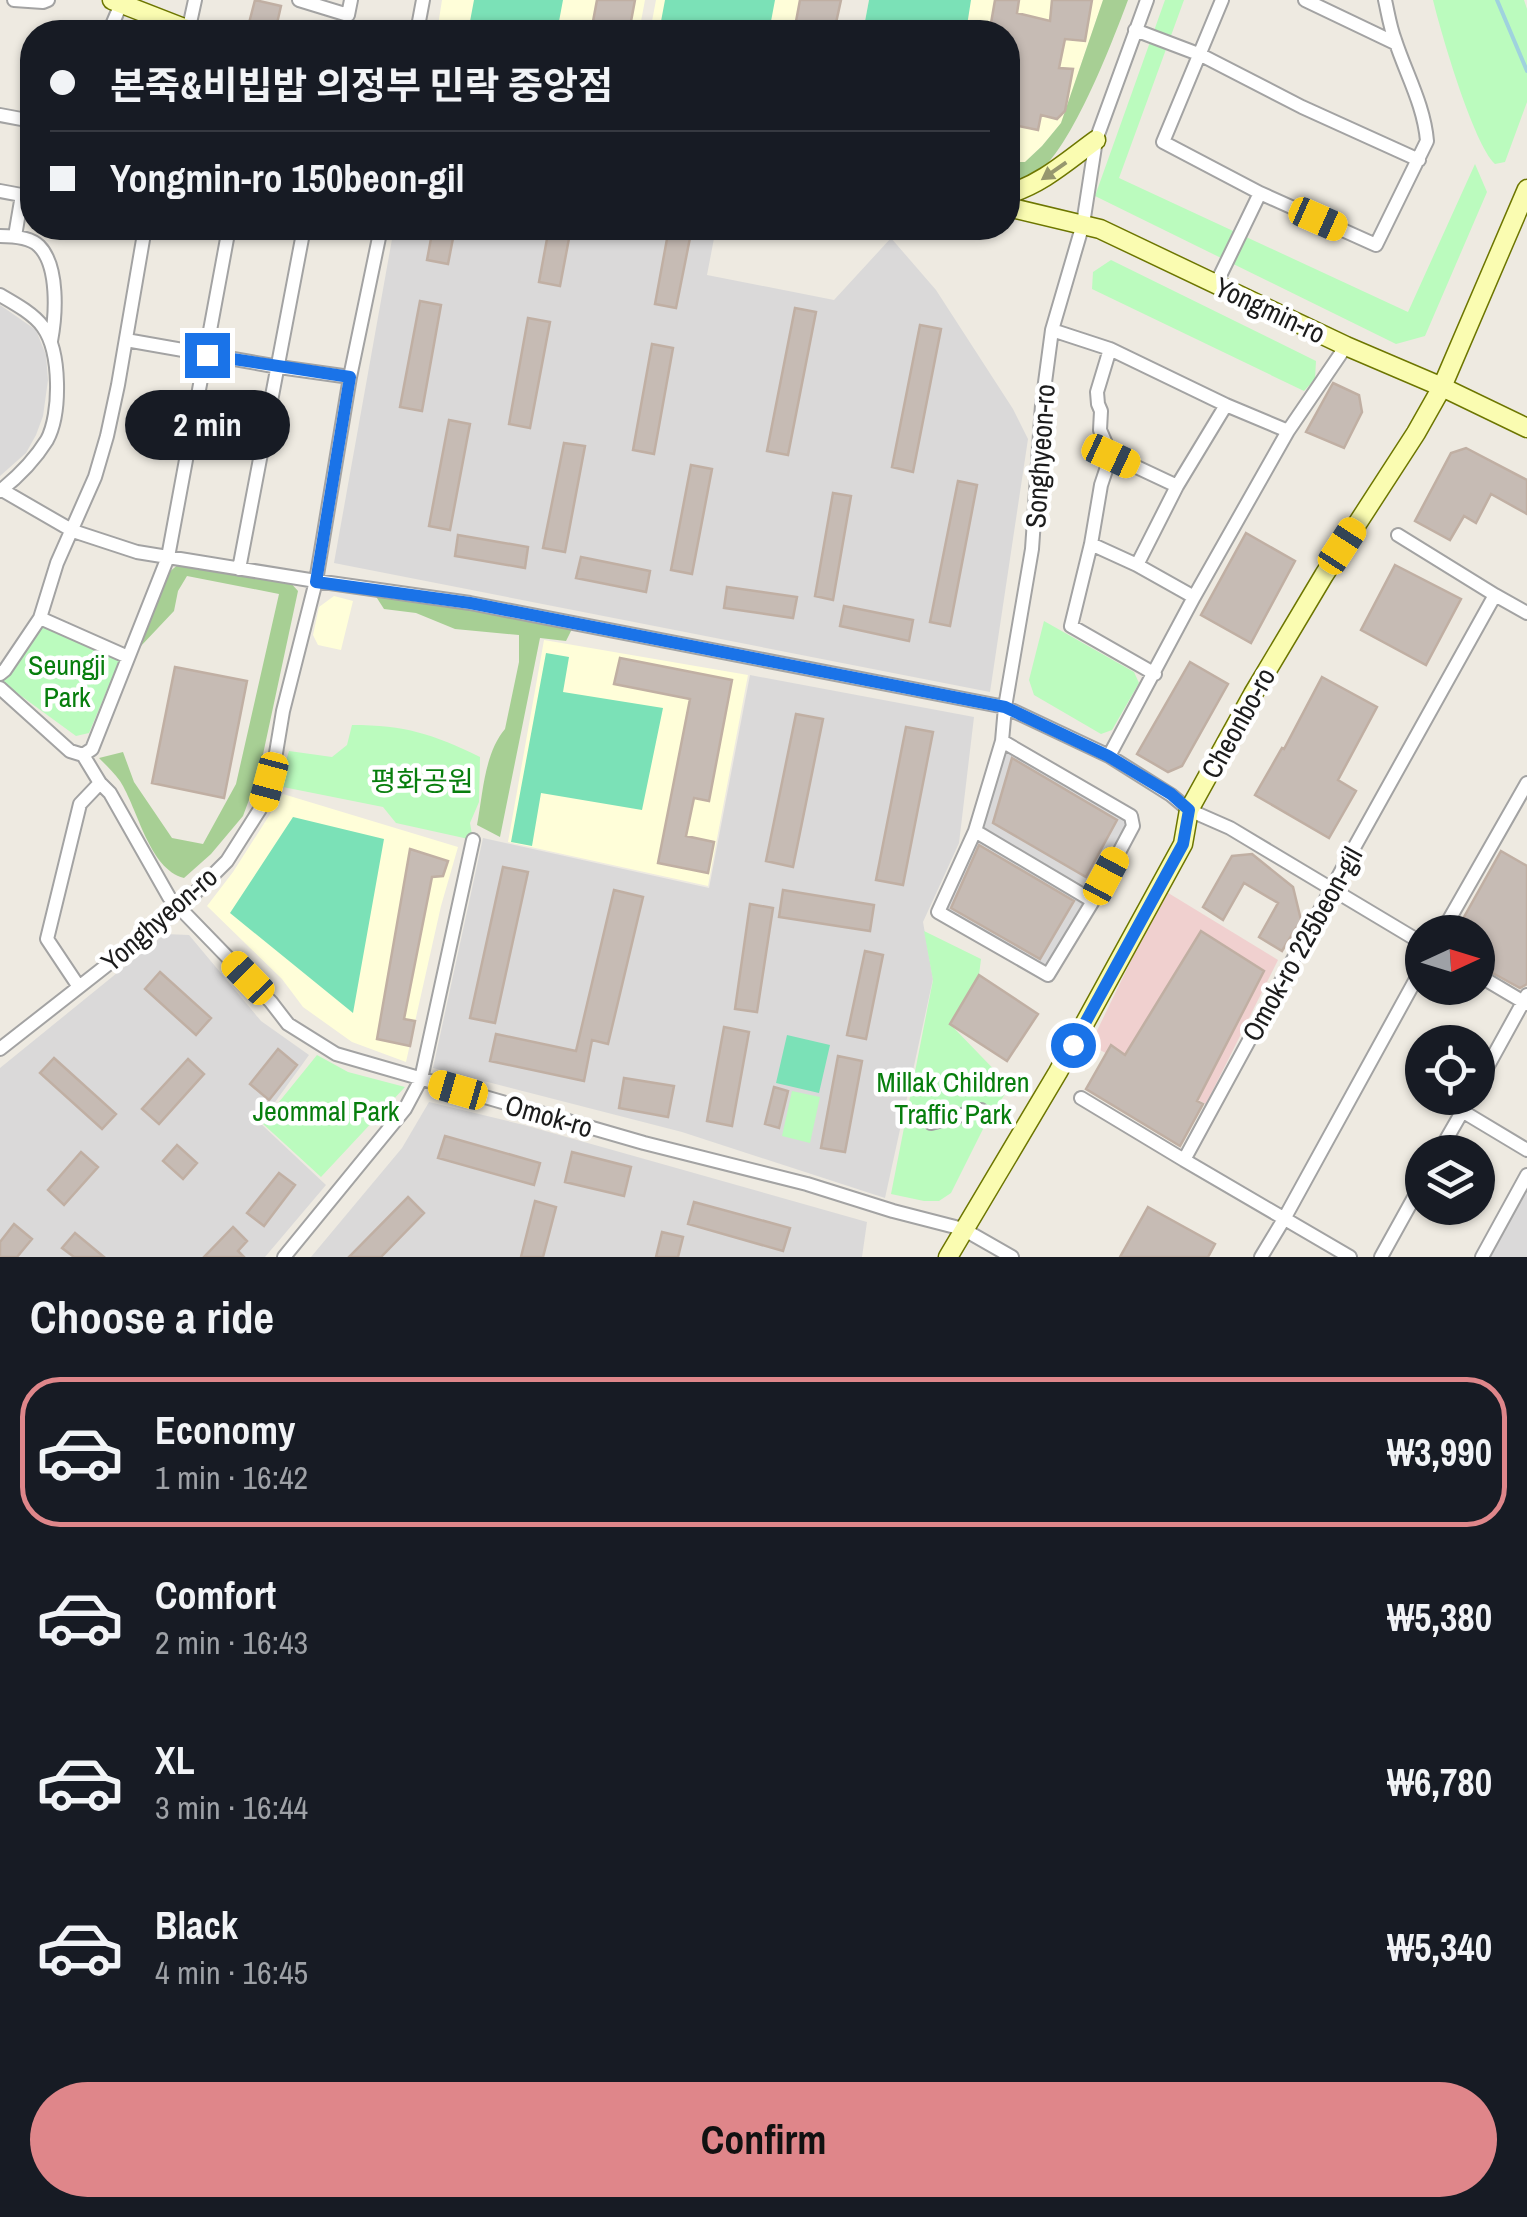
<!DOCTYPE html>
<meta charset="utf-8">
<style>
body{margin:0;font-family:"Archivo Narrow","Noto Sans KR",sans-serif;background:#242831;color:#f1f3f6;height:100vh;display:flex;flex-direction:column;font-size:38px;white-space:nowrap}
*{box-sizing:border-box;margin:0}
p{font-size:32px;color:#9ea1a6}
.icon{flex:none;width:55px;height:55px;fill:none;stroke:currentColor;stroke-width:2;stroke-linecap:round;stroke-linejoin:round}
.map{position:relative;height:1257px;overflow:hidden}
.sheet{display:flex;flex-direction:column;background:#171b24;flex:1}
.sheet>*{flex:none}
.guide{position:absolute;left:20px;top:20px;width:1000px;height:220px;border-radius:40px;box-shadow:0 2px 8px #0004;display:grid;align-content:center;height:220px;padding:0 30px;background:#171b24}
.needle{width:65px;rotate:86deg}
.fabs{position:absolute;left:1405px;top:915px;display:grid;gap:20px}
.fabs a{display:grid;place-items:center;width:90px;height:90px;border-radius:50%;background:#171b24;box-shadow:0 2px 8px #0004;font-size:50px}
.end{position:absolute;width:45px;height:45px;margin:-22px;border:12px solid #1a73e8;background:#fff;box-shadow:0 0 0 5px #fff}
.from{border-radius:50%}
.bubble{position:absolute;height:70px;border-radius:35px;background:#171b24;box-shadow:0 2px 8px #0004;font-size:32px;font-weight:700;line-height:70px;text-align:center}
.car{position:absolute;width:30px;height:60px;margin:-30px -15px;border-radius:12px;box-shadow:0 0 8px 2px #0007;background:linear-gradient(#f5c518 24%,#345 0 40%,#f5c518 0 76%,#345 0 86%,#f5c518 0)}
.guide b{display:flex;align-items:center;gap:35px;height:95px;font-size:38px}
.guide b+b{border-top:2px solid #363941}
.guide i{width:25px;height:25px;background:#f1f3f6}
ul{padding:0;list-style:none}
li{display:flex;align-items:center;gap:30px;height:150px;margin:0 20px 15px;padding:0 10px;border:5px solid transparent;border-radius:40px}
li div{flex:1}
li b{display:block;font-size:38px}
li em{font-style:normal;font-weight:700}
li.on{border-color:#df868a}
li>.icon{width:90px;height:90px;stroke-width:1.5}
h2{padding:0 30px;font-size:45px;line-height:120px}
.primary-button{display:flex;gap:20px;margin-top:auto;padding:20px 30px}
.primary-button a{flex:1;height:115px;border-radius:60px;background:#df868a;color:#111;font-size:40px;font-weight:700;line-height:115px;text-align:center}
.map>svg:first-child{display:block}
.residential{fill:#dad9d9}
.commercial{fill:#f0d0cf}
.education{fill:#fffed9}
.forest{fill:#a7cf94}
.park{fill:#bbfbbe}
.pitch{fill:#7be1b7}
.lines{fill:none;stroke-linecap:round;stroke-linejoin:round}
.stream{stroke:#9fd2de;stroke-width:4}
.building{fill:#c6bbb4;stroke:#c0afa3;stroke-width:2.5}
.street-casing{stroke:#a3a3a3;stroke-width:16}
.secondary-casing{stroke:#6d7600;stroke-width:21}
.street{stroke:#fff;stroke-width:12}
.secondary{stroke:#fafcb1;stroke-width:18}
.oneway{fill:#96976e}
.route{stroke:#1a73e8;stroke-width:12}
.labels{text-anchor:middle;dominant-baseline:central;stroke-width:9;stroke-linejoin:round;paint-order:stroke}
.street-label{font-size:28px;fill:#1c1c1c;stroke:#fff}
.park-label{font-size:28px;fill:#077e0d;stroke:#fff}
</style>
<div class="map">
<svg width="1527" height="1257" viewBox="0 0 1527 1257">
<rect width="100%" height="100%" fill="#eeeae1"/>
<path class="residential" d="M394 228H716L707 275 834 300 891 238 936 290 1013 409 1028 439 990 692 334 563Z
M0 305 36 330 46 355 48 380 43 416 36 435 26 453 0 476Z
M750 675 974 717 959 843 923 922 933 979 885 1198 682 1132 433 1068 483 838 709 888Z
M1002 741 1131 816 1048 975 938 912Z
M165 934 189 935 261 1021 309 1055 260 1123 326 1185 265 1257H0V1068Z
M429 1102 524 1125 867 1222 862 1257H311L402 1148Z
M1527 1185V1257H1487Z"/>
<path class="commercial" d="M1165 891 1278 960 1206 1104 1090 1045Z"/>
<path class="education" d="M442 0H645L639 32H437Z
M656 0H841L834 32H650Z
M869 0H1103L1061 123 1042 146 1025 162H1008V32H863Z
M334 596 353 601 341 650 318 645 313 635 319 607Z
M544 640 748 675 708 886 508 842Z
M283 794 458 847 441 906 406 1062 352 1042 303 1007 282 979 207 906 233 872Z"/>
<path class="forest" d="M1103 0H1128C1113 40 1068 160 1030 178 1024 181 1015 181 1008 183V162H1025L1042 146 1061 123Z
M181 562 289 581 298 591 259 773 243 816 211 854 184 878C149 869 138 809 120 781 114 773 106 765 99 758L123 752 134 782 172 838 203 844 236 784 279 594 187 576 178 591 174 611 140 647 167 574Z
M375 595 482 609 573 627 566 641 540 638 500 837 477 825C483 794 484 754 505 729L519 662V635L455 629 416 613 384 609Z"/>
<path class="park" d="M1165 0H1184L1119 178 1408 312 1475 164 1487 192 1425 336 1396 344 1095 196Z
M1433 0H1524L1527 9V102L1505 162 1495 164C1473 143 1441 33 1433 0Z
M1111 260 1316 361 1315 379 1304 391 1092 289 1093 272Z
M1044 621 1134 672 1139 683 1112 730 1101 734 1034 695 1029 680Z
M42 627 120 659 89 733 76 736 2 682Z
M352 725C405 725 433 734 480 757L479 802 470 823 473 840 396 823 383 807 278 786 289 751 332 757 347 745Z
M924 931 981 959 979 975 950 1024 1010 1086 984 1127 951 1193 939 1201H924L891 1194 933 980Z
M317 1055 348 1072 405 1087 321 1177 262 1123Z
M792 1091 820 1097 810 1143 782 1136Z"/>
<path class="pitch" d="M474 0H563L557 32H468Z
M665 0H775L769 32H659Z
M869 0H971L966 32H863Z
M546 653 569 657 563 692 663 708 642 810 541 793 532 846 511 842Z
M293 817 384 839 353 1013 230 913Z
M787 1035 830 1045 819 1093 776 1083Z"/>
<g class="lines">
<path class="stream" d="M1497 0 1527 71"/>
</g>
<path class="building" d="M255 0 281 6 275 32 248 27Z
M597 0H635L629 32H591Z
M800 0H841L834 32H794Z
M995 0H1019L1017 13 1050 21 1052 0H1092L1085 41 1065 39 1059 68 1073 69 1065 111 1057 119 1041 115 1038 130 1008 124V32L990 29Z
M433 228H455L448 264 427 260Z
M549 228H571L560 286 539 282Z
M669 228H692L676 308 655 304Z
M420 301 441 305 422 411 400 407Z
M795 308 816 312 788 455 767 451Z
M528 318 550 322 530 428 509 424Z
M920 325 941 329 913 472 892 467Z
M652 344 673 348 654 454 633 450Z
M1333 383 1359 395 1362 412 1344 448 1306 432Z
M449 420 470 424 450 530 429 526Z
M564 443 585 446 565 552 543 548Z
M1466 448 1527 480V514L1491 494 1476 523 1464 516 1450 540 1415 521 1451 453Z
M691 465 712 469 692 574 671 570Z
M958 481 977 485 950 626 930 622Z
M833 493 851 496 833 600 815 596Z
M1246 533 1295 561 1251 643 1201 615Z
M458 535 528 547 525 568 455 556Z
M581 557 650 571 646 592 576 578Z
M1395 565 1461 599 1426 665 1361 630Z
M727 587 797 597 793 618 724 608Z
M844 606 913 620 909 641 840 626Z
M620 658 732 680 709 801 694 798 686 836 714 842 708 873 658 863 690 699 614 684Z
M1190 662 1228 684 1182 766 1168 772 1137 754Z
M175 667 247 681 224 798 152 783Z
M1322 677 1377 707 1338 780 1356 791 1329 838 1255 795 1282 748 1284 749Z
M796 714 823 719 793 867 766 861Z
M906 727 933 732 903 885 876 880Z
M1012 758 1117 820 1086 877 993 823Z
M979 845 1074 901 1040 959 951 908Z
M410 849 448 861 443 876 432 877 404 1019 415 1021 410 1046 377 1039Z
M1501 851 1527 866V984L1520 988 1478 965V932H1471L1459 926Z
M1252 854 1293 887 1301 920 1282 951 1259 937 1278 903 1244 883 1223 920 1203 907 1232 856Z
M503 867 528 872 495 1023 470 1018Z
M614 890 643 897 608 1044 592 1040 584 1081 490 1061 496 1034 576 1051Z
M783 890 874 905 870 931 779 917Z
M750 904 773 908 757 1012 735 1009Z
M1201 931 1264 971 1197 1101 1203 1104 1180 1146 1086 1089 1111 1045 1125 1055Z
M865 951 883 955 866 1039 847 1035Z
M160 972 211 1018 196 1035 145 989Z
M979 975 1038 1014 1007 1061 950 1024Z
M724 1027 749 1032 732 1126 707 1121Z
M278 1049 297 1065 269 1100 250 1084Z
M838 1056 862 1061 845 1152 821 1148Z
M54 1058 116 1114 102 1129 40 1073Z
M188 1059 204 1074 159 1124 142 1109Z
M624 1078 674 1086 668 1117 619 1108Z
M774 1087 788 1091 779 1128 765 1124Z
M445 1136 540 1163 534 1185 438 1158Z
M177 1145 197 1163 183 1179 163 1161Z
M81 1152 98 1167 64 1205 48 1190Z
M572 1152 631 1167 624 1196 565 1182Z
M279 1173 295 1185 264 1226 247 1213Z
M408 1197 424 1213 381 1257H349Z
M535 1201 556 1207 543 1257H521Z
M694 1202 790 1228 783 1251 688 1224Z
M1148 1207 1215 1244 1208 1257H1120Z
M14 1224 32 1239 17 1257H0V1242Z
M233 1227 247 1241 238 1251 244 1257H204Z
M662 1232 683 1237 678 1257H656Z
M75 1233 104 1257H74L62 1248Z"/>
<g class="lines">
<g class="street-casing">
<path id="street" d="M14 0 43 2 48 0
M299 0 348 15 351 0
M1222 0 1163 142 1260 193 1376 245 1427 141C1424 105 1406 74 1395 40 1390 27 1388 13 1385 0
M1305 0 1395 43
M1135 30 1201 55 1302 107 1419 160
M109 32 121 4
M188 32 195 0
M417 32 423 0
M0 115 32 121
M0 191 32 197
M0 236C12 236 30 237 39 246 59 266 56 315 51 341
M15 236 22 195
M1216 284 1260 193
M0 295C14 303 34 314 43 327 61 352 61 414 47 440 34 461 19 476 0 491
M1052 330 1110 349 1226 405 1288 431
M126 340 279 367 350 377
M1110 349 1097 392 1098 404 1101 411 1100 430 1111 455 1101 485 1091 544 1071 626 1155 674
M1111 455 1177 486
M2 490 73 531 137 552 316 581 470 603 1005 707 1109 756 1171 795 1189 810 1230 828 1422 943
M1398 535 1495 595
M1091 544 1137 565 1194 597
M1137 565 1177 486 1226 405
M239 569 304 228
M40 618 128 657
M0 674 5 670 40 618 57 563 95 477 107 436 118 385 145 228
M0 688 70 751 83 755 100 783 110 793 169 897 271 1002 288 1024 336 1054 644 1143 807 1184 893 1211 963 1229 1012 1257
M1002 741 1131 816 1133 826 1093 901 1048 975 938 912 975 831 1002 741 1005 707 1032 549 1042 405 1052 330 1083 224 1096 140 1147 0
M83 755 92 749 168 557 229 228
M1109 756 1194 597 1288 431 1346 346
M975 831 1093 901
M1442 932 1527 783
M1478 975 1527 1004
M79 987 47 939 80 804 100 783
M0 1049 181 907 227 861 262 806 276 753 283 711 316 581 350 377 381 228
M1478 1084 1527 995
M1081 1098 1184 1160
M1462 1111 1527 1150
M931 1123 981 1110
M1439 1152 1470 1098
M284 1257 405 1109 421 1079 473 840
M1261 1257 1284 1219 1422 968
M1350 1257 1184 1160 1345 864 1495 595 1527 613
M1381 1257 1422 1183
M1482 1257 1527 1175"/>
</g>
<g class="secondary-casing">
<path id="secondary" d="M112 0 194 32
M1008 194C1042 184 1067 161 1096 140
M1008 207 1100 229 1346 346 1442 387 1527 428
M948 1257 1058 1072 1183 844 1189 810 1253 694 1324 575 1416 433 1442 387 1527 189"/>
</g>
<use href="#street" class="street"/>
<use href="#secondary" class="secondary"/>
</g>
<defs><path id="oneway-solid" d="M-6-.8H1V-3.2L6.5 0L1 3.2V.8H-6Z" transform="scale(2.5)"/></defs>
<use class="oneway" href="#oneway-solid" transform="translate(1054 171) rotate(145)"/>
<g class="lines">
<path class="route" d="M207 355 350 377 316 582 470 603 1005 707 1108 756 1171 794 1189 810 1183 844 1073 1045"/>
</g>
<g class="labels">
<g class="street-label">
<text transform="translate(1270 310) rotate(25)">Yongmin-ro</text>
<text transform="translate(1040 456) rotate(-86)">Songhyeon-ro</text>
<text transform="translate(1238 723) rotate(-61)">Cheonbo-ro</text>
<text transform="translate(159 919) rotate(-41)">Yonghyeon-ro</text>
<text transform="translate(1302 944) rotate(-61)">Omok-ro 225beon-gil</text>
<text transform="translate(549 1116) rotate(16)">Omok-ro</text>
</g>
<g class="park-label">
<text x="67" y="665">Seungji<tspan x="67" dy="32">Park</tspan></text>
<text x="422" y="781">평화공원</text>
<text x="953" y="1082">Millak Children<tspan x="953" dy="32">Traffic Park</tspan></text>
<text x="326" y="1111">Jeommal Park</text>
</g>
</g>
</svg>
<div class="fabs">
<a><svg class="needle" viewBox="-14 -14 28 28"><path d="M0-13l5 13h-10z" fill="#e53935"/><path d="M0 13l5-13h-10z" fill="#9ea1a6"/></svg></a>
<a><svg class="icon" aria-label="locate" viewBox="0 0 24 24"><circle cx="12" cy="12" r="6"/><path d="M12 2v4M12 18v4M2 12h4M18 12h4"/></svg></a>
<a><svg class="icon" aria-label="layers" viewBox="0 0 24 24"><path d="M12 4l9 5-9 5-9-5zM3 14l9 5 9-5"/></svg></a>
</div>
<i class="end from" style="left:1073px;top:1045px"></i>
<i class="end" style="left:207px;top:355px"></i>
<div class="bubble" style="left:125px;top:390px;width:165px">2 min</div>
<i class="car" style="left:1318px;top:219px;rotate:114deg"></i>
<i class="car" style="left:1111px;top:456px;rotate:115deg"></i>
<i class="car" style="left:1342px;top:546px;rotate:33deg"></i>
<i class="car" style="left:269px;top:782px;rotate:195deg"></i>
<i class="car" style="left:1106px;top:876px;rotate:28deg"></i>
<i class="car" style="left:248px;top:978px;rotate:316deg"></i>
<i class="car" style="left:458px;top:1090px;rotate:286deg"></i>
<div class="guide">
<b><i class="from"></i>본죽&amp;비빕밥 의정부 민락 중앙점</b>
<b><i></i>Yongmin-ro 150beon-gil</b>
</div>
</div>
<section class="sheet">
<h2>Choose a ride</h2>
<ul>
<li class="on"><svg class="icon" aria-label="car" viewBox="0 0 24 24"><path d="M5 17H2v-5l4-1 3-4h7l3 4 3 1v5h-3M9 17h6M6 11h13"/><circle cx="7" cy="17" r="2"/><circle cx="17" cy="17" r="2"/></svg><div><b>Economy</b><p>1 min · 16:42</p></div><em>₩3,990</em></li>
<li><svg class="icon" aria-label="car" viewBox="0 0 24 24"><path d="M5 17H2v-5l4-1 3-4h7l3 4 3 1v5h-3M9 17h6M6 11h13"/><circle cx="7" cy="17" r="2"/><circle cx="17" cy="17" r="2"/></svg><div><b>Comfort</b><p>2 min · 16:43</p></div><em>₩5,380</em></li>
<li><svg class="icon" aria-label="car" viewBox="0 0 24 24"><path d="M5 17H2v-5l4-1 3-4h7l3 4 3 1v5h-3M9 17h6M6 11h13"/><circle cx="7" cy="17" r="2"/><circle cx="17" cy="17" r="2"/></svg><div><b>XL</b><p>3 min · 16:44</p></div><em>₩6,780</em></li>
<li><svg class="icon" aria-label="car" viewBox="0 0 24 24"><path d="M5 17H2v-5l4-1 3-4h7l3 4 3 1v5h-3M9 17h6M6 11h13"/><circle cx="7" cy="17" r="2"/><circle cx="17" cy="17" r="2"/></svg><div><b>Black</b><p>4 min · 16:45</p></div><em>₩5,340</em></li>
</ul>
<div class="primary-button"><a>Confirm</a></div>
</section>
